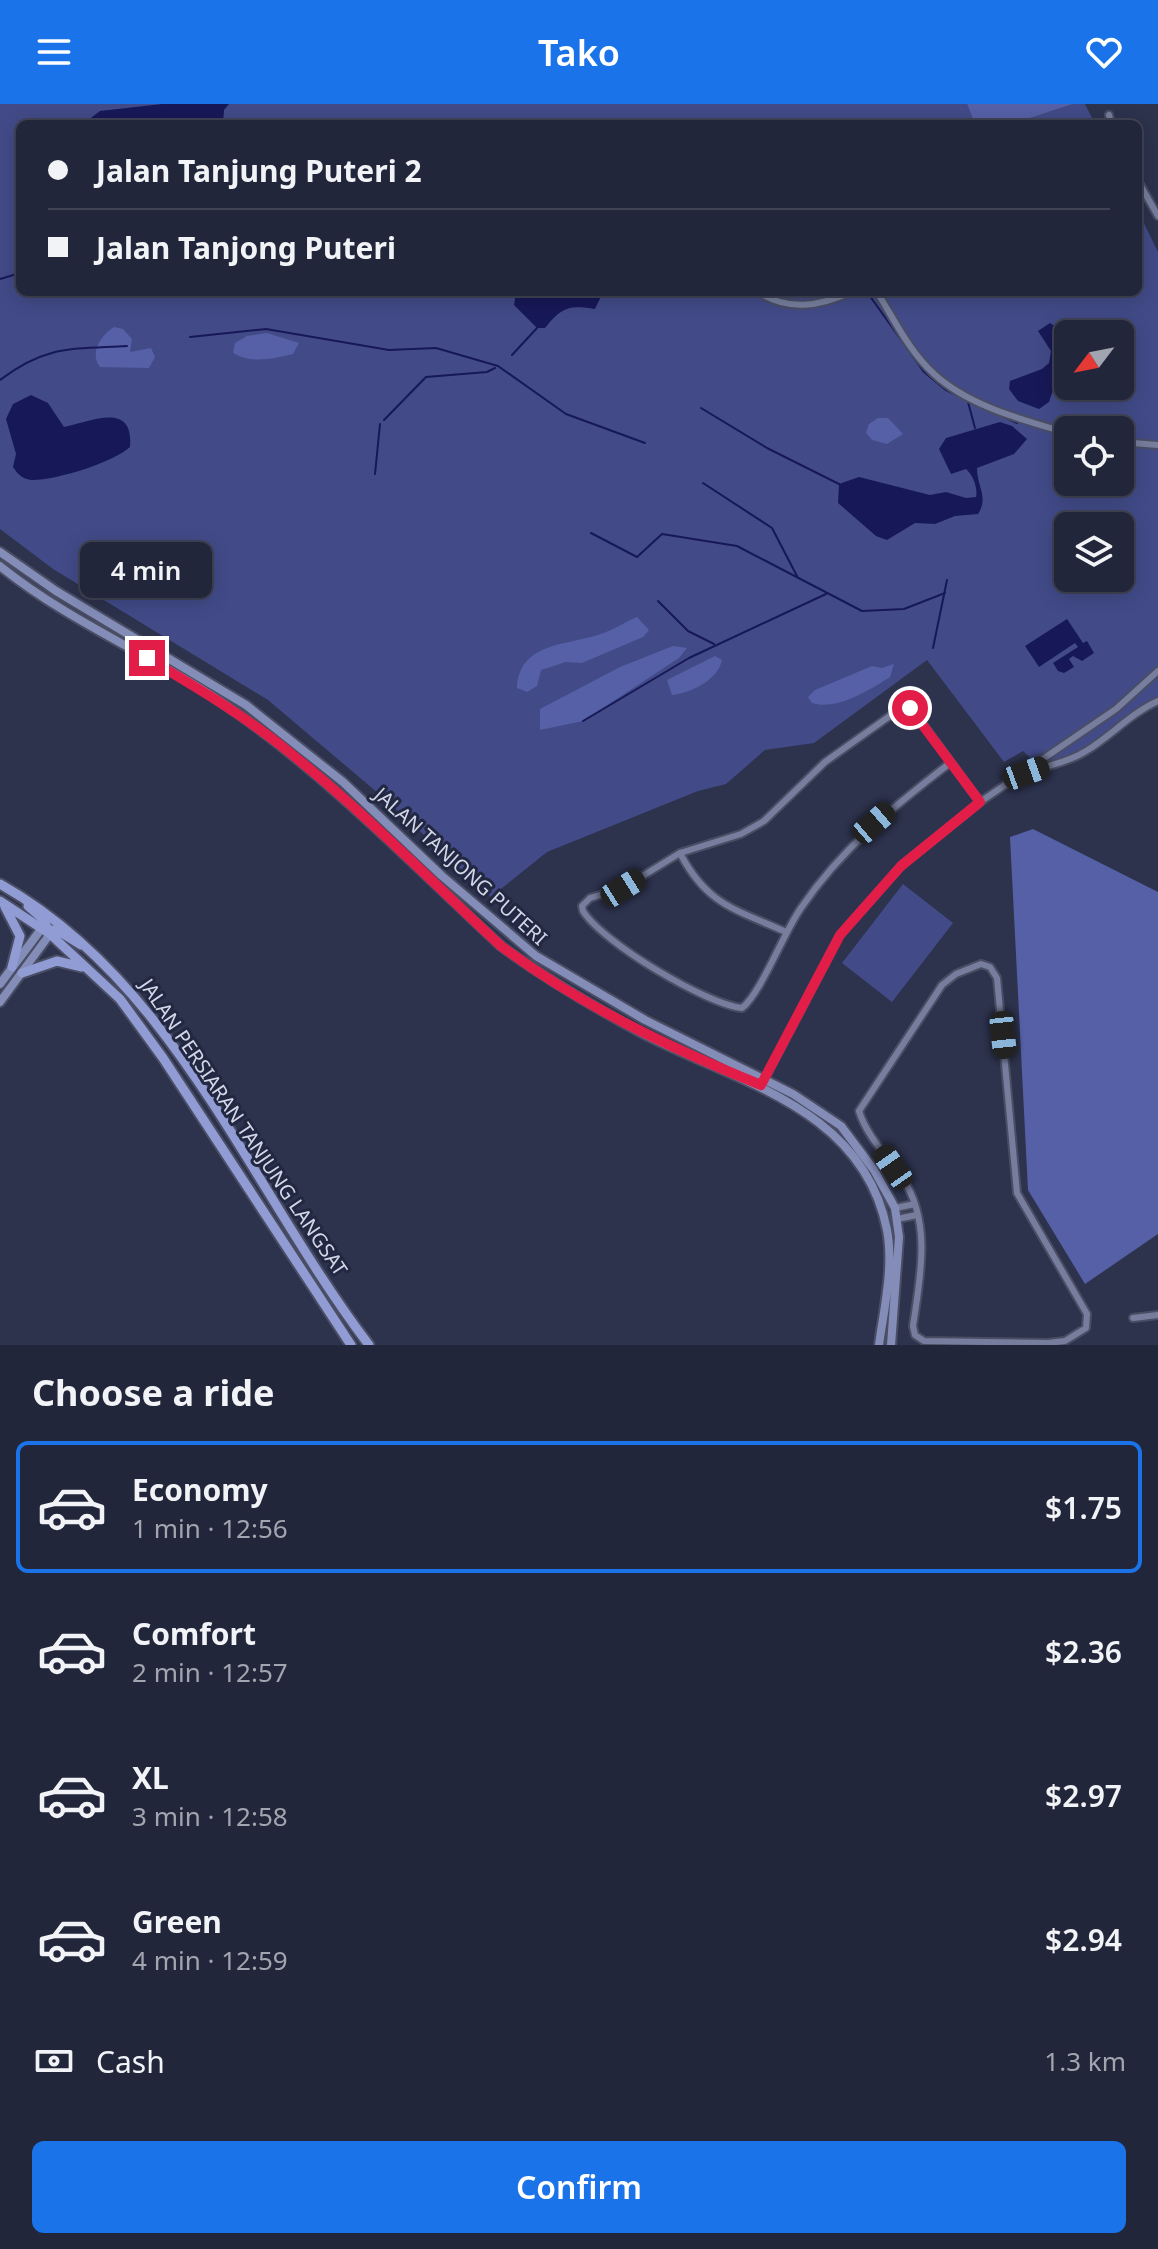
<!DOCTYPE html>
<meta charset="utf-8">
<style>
body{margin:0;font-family:"Noto Sans",sans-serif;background:#2e3245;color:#f1f3f6;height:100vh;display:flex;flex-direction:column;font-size:30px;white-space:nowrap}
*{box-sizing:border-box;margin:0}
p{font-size:26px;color:#a2a5af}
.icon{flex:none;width:44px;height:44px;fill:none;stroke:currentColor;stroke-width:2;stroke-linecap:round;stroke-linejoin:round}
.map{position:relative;height:1241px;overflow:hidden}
.drawer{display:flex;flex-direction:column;background:#22263a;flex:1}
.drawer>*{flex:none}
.top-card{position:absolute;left:16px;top:16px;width:1126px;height:176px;border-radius:12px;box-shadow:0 4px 20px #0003,0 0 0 2px #3f4354;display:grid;align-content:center;height:176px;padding:0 32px;background:#22263a}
.needle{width:52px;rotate:238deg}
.controls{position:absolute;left:1054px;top:216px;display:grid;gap:16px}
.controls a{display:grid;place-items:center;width:80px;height:80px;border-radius:12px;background:#22263a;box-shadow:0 4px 20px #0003,0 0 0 2px #3f4354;font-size:40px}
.end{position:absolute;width:36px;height:36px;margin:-18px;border:10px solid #e11d48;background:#fff;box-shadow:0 0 0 4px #fff}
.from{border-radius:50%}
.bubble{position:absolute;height:56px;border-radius:12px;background:#22263a;box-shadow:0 4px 20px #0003,0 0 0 2px #3f4354;font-size:26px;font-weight:600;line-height:56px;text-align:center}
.car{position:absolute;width:24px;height:48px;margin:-24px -12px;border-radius:10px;box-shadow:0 0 6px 2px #0007;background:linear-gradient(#222 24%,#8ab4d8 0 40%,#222 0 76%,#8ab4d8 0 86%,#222 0)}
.top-card b{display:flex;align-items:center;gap:28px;height:76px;font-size:30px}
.top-card b+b{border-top:2px solid #3f4354}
.top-card i{width:20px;height:20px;background:#f1f3f6}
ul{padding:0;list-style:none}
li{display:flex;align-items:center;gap:24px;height:132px;margin:0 16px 12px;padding:0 16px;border:4px solid transparent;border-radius:12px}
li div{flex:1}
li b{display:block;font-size:30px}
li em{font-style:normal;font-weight:600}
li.selected{border-color:#1a73e8}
li>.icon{width:72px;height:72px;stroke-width:1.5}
h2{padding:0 32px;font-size:36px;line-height:96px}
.pay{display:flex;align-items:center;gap:20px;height:88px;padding:0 32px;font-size:30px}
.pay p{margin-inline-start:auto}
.cta{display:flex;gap:16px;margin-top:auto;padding:16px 32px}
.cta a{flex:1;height:92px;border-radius:12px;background:#1a73e8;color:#fff;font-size:32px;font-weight:600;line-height:92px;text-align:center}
header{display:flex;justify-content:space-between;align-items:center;height:104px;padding:0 32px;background:#1a73e8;color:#fff;font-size:36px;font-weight:600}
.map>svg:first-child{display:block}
.green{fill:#424b88;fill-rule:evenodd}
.forest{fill:#5560a6}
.water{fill:#171857}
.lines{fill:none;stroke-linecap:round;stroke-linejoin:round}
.stream{stroke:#171857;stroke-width:2}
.street-casing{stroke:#4a4e65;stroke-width:10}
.secondary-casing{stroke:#4a4e65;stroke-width:12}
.primary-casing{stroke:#4a4e65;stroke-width:13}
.street{stroke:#777e9d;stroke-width:6}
.secondary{stroke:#848db8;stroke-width:8}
.primary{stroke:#909cd3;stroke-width:9}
.route{stroke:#e11d48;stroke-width:10}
.labels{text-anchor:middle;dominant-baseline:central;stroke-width:6;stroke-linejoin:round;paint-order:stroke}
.street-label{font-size:20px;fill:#d2d7e8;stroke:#232842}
</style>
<header><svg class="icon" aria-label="menu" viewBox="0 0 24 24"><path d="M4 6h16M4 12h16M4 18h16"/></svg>Tako<svg class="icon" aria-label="heart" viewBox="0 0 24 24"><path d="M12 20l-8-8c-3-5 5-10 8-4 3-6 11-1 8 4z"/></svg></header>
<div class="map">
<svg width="1158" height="1241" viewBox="0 0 1158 1241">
<rect width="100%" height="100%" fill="#2d324d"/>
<path class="green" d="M0 0H967L975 20H20V188H1138V107L1158 148V597L1087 647 1041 664 1023 647 1004 658 927 556 814 639 765 646 726 680 698 687 547 748 491 793 385 695 268 596 53 465 0 425ZM1068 230H1120V282H1068ZM1068 326H1120V378H1068ZM1068 422H1120V474H1068Z
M1073 0H1085L1095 20H1012Z
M903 780 953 819 892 898 842 859Z"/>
<path class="forest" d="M967 0H1073L1012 20H975Z
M114 223 123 225 132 235 130 248 151 244 155 253 149 264 100 263C89 249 101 231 114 223Z
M267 229 299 239 293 250C273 255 251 260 233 249L235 239 247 232Z
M878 314H888L903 330 887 340 872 336 866 329 869 320Z
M637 513 649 526 643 533 582 559 566 558 541 566 537 582 527 588 517 584C519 539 566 541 598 531 612 527 623 519 637 513Z
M673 542 687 544 679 554 583 617 540 626V605L620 563Z
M715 552 722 556C718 576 691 589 672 591L667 576Z
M894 560 890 573C870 586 836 607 812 599L808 593 815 586 872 562 882 564Z
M1033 725 1158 788V1130L1085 1180 1028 1086 1010 733Z"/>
<path class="water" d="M162 0H229L224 6 223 20H83L100 7Z
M516 188H603L595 205C569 201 562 203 545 224H537L514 201Z
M1050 219 1068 231V278L1055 280 1049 298 1039 305 1018 297 1009 285 1010 277 1042 265 1049 259 1051 247 1038 227Z
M31 291 48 299 64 323C92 317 134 297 130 343 114 358 57 376 33 376 24 376 18 371 13 363L16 350 6 315 13 300Z
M1000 318 1012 322 1027 335 1014 350 977 364C977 383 989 393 978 410L955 412 935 420 915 419 887 436 876 432 838 399 839 380 859 373 930 391 946 388 966 394 976 393C978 384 973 371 966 365L951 370 939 345 946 334Z
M1067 515 1083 539 1087 537 1094 549 1082 557 1073 552 1069 555 1074 563 1064 569 1058 567 1053 559 1078 543 1075 539 1039 563 1025 542Z"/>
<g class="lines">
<path class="stream" d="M0 175 20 169
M867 188 924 268 946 286 1017 319
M190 233 266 225 389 246 436 244 498 262 566 310 645 339
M512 251 537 224
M0 276C46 241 72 245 127 242
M968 298 975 324
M701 304 767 344 839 380
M384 316 426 273 487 268 495 264
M375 370 380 320
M703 379 772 424 798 474
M591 429 637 453 662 430 737 442 862 507 904 505 945 489
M658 497 688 527 714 540
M933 544 947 476
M583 617 689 554 826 490"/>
<g class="street-casing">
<path id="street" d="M1109 11 1111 20
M1138 77 1158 112
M758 188C789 208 820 202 851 188
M877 188C894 215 909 247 933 269 968 302 1023 316 1068 329
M1120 338 1158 341
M950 659C894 702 841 745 801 804 784 828 761 889 742 904 706 900 603 839 583 807L582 802 590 794 623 784 680 749 741 730 764 717 825 658 901 604 914 608 980 698
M1034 667C1052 660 1069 658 1086 647 1111 632 1131 609 1158 597
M680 749C707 801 735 805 786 828
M981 860 990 863 997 874 1017 1089 1087 1210 1086 1224 1065 1237 1048 1239 924 1237 915 1231 913 1222C920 1174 932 1119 903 1075 888 1053 867 1033 859 1007L942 881 956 870Z
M763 978 840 831 901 762 980 698 1116 605 1158 567
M895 1104 915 1100
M897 1115 917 1111
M1133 1214 1158 1211"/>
</g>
<g class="secondary-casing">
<path id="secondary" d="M0 448 56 487 246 601 343 678 442 772 536 852 645 916 793 990 841 1022 874 1066 895 1104 899 1133 891 1241
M0 462C73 521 162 555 237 609 333 677 415 762 501 842 545 874 594 903 642 929 736 978 863 1003 887 1126 894 1163 884 1204 879 1241
M0 880 42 824
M0 898 50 830"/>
</g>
<g class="primary-casing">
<path id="primary" d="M0 780C176 879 251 1086 369 1241
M0 797 50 830 120 895 163 954 351 1241
M28 802 43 815 50 830
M5 803 20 832 12 863
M44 824 60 828 81 841
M22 869 57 857 82 863"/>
</g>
<use href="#street" class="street"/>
<use href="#secondary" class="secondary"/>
<use href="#primary" class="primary"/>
</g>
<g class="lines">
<path class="route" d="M147 554C196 583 245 612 289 648 364 708 431 777 501 842 580 901 670 944 761 981L840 831 901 762 980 698 910 604"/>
</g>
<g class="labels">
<g class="street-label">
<text transform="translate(461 762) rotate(42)">JALAN TANJONG PUTERI</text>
<text transform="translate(244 1023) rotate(56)">JALAN PERSIARAN TANJUNG LANGSAT</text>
</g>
</g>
</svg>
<div class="controls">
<a><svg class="needle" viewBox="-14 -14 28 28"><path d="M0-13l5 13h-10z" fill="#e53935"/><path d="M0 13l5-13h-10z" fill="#a2a5af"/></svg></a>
<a><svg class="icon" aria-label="locate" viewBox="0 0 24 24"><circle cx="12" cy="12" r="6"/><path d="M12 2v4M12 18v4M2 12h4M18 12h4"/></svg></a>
<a><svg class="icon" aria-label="layers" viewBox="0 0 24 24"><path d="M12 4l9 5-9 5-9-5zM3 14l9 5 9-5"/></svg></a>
</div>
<i class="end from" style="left:910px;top:604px"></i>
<i class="end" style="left:147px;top:554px"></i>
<div class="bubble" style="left:80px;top:438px;width:132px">4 min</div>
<i class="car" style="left:1026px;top:669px;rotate:70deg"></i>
<i class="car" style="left:874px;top:719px;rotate:49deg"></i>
<i class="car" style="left:623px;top:784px;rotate:58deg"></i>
<i class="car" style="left:1003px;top:931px;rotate:174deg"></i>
<i class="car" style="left:893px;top:1063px;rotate:325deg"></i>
<div class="top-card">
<b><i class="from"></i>Jalan Tanjung Puteri 2</b>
<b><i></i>Jalan Tanjong Puteri</b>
</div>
</div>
<section class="drawer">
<h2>Choose a ride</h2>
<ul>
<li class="selected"><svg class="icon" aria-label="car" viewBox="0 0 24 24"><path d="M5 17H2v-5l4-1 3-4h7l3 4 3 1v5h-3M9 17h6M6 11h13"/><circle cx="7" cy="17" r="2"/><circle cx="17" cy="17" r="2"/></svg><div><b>Economy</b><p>1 min · 12:56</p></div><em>$1.75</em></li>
<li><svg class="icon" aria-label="car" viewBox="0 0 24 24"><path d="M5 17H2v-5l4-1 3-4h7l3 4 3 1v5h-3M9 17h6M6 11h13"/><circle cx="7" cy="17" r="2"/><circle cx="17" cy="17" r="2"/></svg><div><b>Comfort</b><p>2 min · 12:57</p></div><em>$2.36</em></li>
<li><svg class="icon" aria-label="car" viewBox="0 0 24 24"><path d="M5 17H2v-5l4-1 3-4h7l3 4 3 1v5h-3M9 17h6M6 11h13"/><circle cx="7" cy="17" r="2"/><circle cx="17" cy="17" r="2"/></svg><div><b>XL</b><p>3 min · 12:58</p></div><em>$2.97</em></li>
<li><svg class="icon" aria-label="car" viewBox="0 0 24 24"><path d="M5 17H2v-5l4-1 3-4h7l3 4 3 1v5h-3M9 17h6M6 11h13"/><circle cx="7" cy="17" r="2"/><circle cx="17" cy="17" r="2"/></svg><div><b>Green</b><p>4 min · 12:59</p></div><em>$2.94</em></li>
</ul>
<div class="pay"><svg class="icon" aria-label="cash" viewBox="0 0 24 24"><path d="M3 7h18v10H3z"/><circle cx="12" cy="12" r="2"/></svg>Cash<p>1.3 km</p></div>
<div class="cta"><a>Confirm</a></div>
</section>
